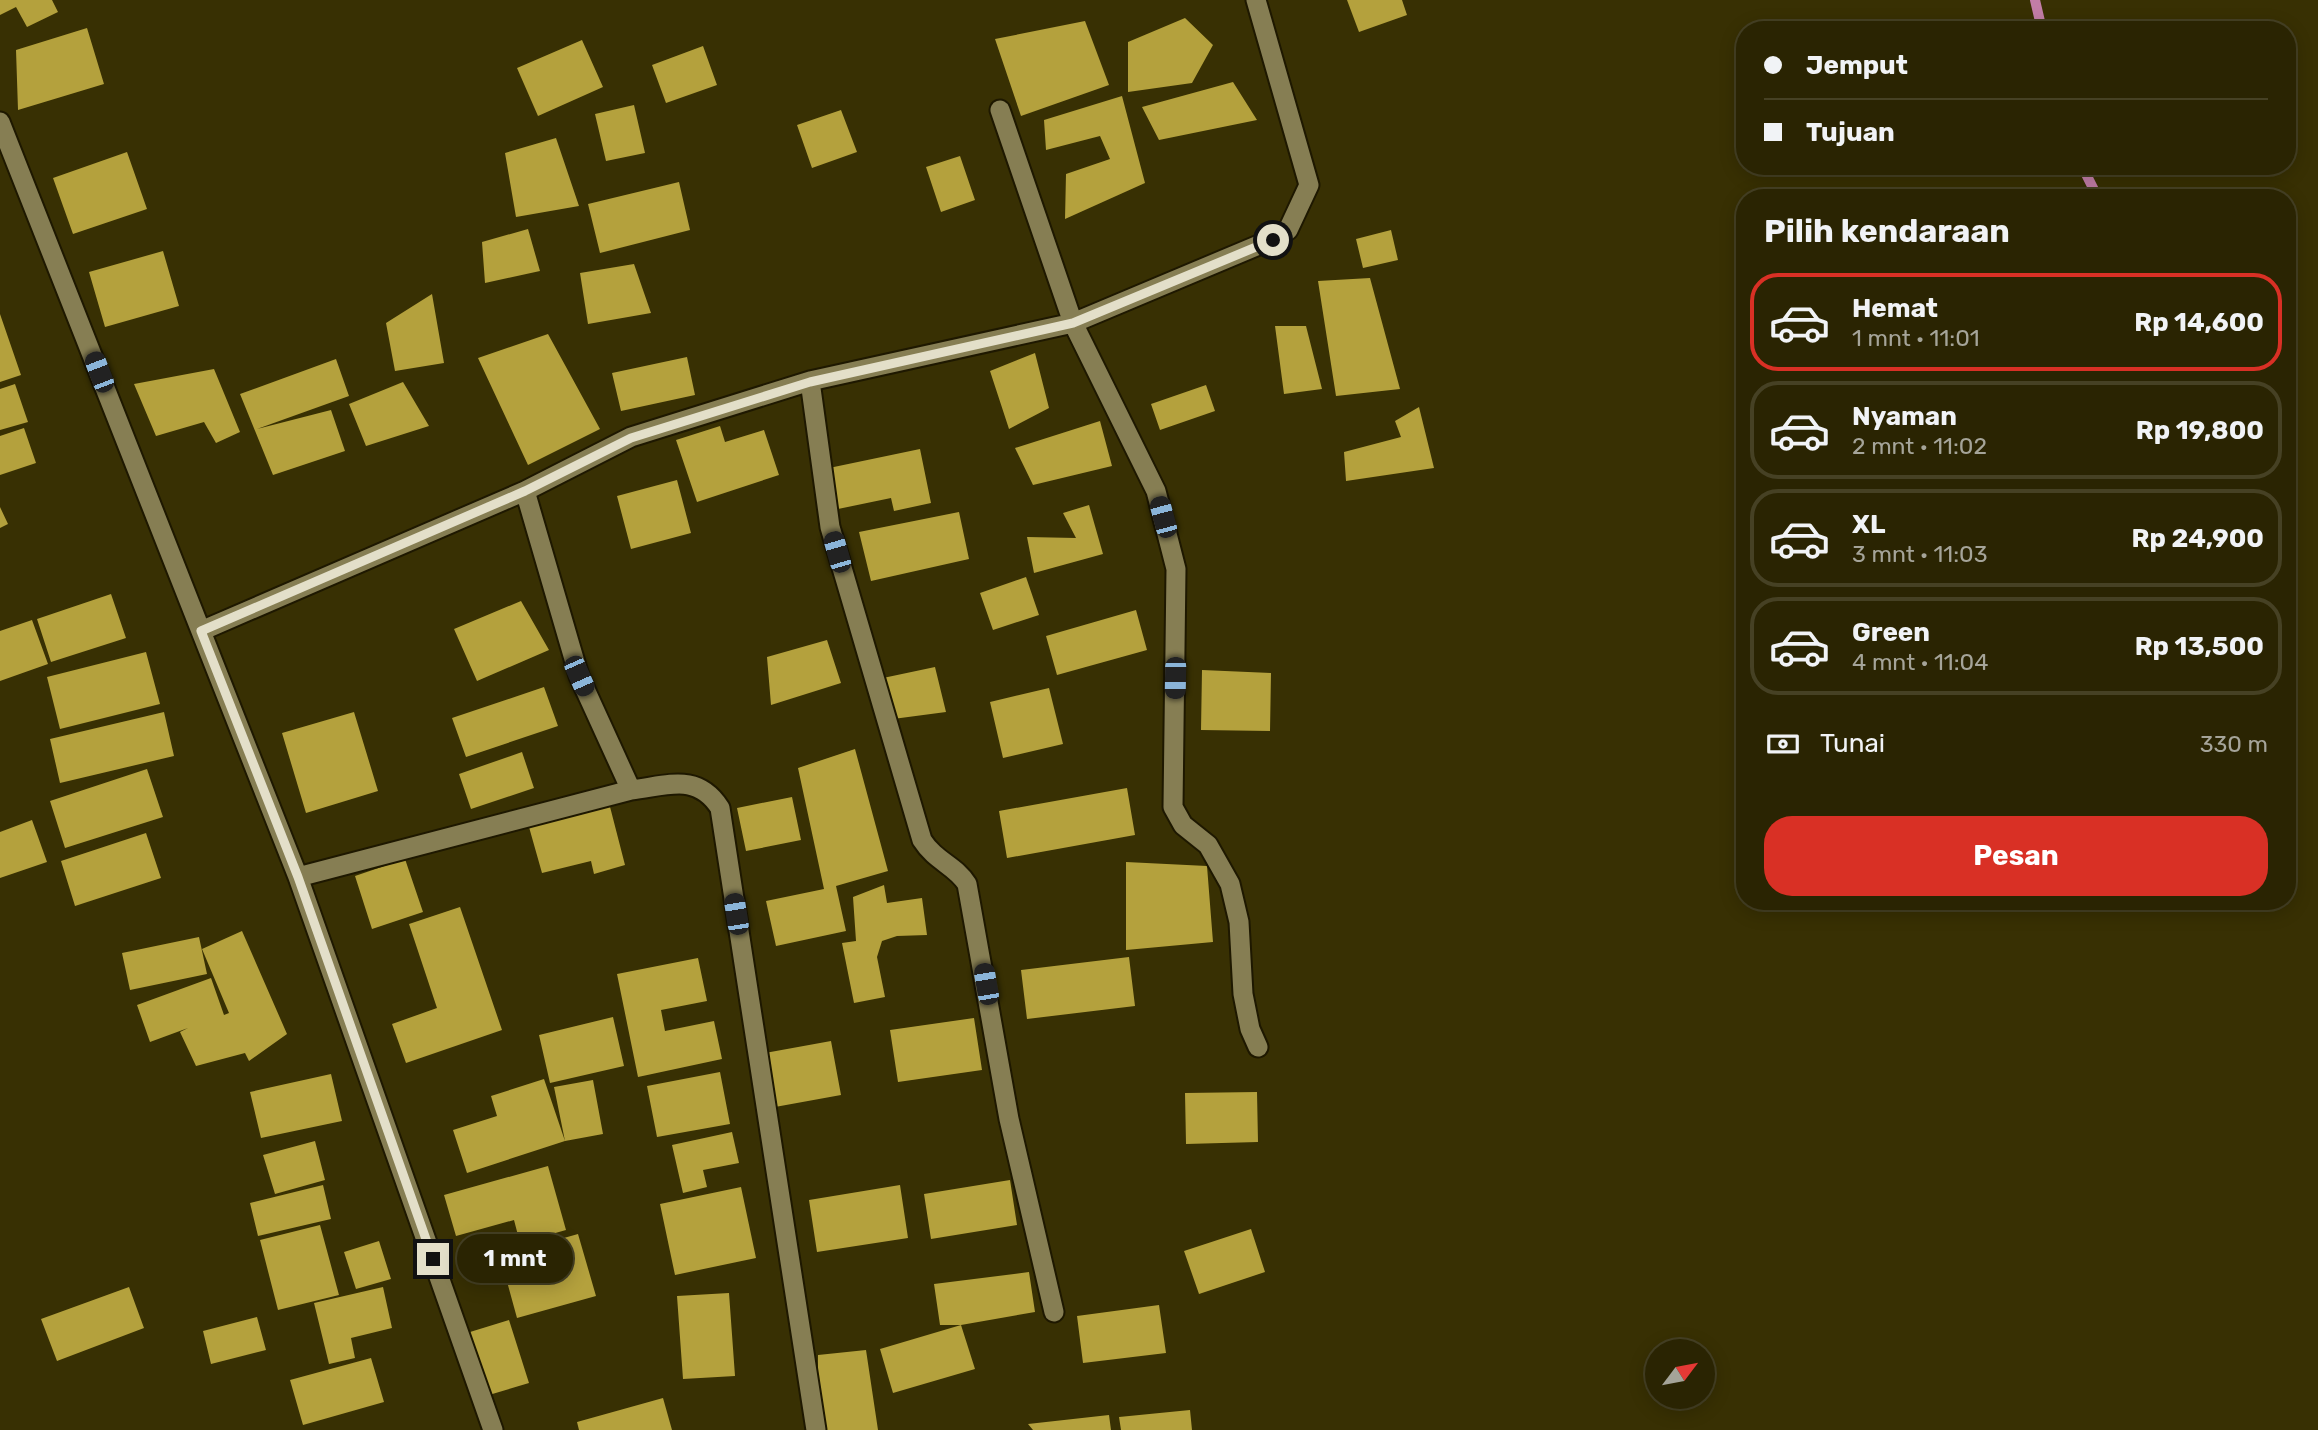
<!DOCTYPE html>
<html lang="id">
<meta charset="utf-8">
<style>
body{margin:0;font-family:Rubik,sans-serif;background:#363011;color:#f1f3f6;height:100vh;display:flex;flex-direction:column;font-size:26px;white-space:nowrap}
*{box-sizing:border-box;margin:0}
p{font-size:23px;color:#a5a499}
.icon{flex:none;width:38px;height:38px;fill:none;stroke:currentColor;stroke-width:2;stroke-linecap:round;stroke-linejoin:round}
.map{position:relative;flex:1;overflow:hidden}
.side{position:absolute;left:1736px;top:189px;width:560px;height:721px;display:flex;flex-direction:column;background:#2a2402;border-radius:28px;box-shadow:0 4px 18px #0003,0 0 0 2px #464124}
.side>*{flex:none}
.guide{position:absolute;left:1736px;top:21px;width:560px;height:154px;border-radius:28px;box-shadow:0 4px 18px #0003,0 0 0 2px #464124;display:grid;align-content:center;height:154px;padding:0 28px;background:#2a2402}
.needle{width:46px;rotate:58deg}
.fabs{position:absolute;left:1645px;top:1339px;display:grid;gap:14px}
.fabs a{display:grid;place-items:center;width:70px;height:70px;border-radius:50%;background:#2a2402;box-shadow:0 4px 18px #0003,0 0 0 2px #464124;font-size:35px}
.end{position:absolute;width:32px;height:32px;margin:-16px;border:9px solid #e3dfc9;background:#111;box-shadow:0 0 0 4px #111}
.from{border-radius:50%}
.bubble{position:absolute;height:49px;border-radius:24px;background:#2a2402;box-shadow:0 4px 18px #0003,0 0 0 2px #464124;font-size:23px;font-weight:700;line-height:49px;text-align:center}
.car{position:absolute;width:21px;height:42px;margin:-21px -10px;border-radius:9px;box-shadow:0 0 5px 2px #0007;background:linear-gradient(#222 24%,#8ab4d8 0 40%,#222 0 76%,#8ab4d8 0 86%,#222 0)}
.guide b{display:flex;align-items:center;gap:24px;height:66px;font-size:26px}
.guide b+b{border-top:2px solid #464124}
.guide i{width:18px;height:18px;background:#f1f3f6}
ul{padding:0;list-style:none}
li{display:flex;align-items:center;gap:21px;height:98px;margin:0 14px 10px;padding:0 14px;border:4px solid #464124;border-radius:28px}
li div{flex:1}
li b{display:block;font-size:26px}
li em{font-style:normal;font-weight:700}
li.current{border-color:#d93025}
li>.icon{width:63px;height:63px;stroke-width:1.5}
h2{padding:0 28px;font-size:32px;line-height:84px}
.pay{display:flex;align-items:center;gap:18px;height:77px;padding:0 28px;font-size:26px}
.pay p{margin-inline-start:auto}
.action{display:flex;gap:14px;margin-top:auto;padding:14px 28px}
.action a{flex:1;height:80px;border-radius:28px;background:#d93025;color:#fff;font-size:28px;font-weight:700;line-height:80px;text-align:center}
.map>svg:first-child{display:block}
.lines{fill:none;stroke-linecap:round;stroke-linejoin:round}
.stream{stroke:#c27da7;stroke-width:10}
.building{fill:#b4a13d}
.minor-casing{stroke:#1e1800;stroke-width:23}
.minor{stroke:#867e53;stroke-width:19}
.route{stroke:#e3dfc9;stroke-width:9}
</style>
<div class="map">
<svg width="2318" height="1430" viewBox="0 0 2318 1430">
<rect width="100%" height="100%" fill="#383003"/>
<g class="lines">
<path class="stream" d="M2035 0 2042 30
M2082 166 2098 198"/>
</g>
<path class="building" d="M0 0H52L58 12 27 27 16 7 0 15Z
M1347 0H1402L1407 15 1359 32Z
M1185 18 1213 45 1192 83 1128 92V42Z
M1085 21 1109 85 1021 116 995 39Z
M87 28 104 84 18 110 16 50Z
M582 40 603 87 538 116 517 68Z
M703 46 717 85 666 103 652 65Z
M1233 82 1257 120 1159 140 1142 107Z
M1122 96 1145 183 1065 219 1066 174 1110 159 1100 136 1046 150 1044 120Z
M634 105 645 153 606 161 595 114Z
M841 110 857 152 812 168 797 125Z
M556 138 579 206 516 217 505 153Z
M127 152 147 209 73 234 53 178Z
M960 156 975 200 941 212 926 167Z
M679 182 690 230 600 253 588 204Z
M528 229 540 271 485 283 482 242Z
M1391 230 1398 260 1363 268 1356 239Z
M163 251 179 306 105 327 89 272Z
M634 264 651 313 588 324 580 273Z
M1370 278 1400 389 1336 396 1318 281Z
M432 294 444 363 395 371 386 323Z
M0 314 21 375 0 382Z
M1275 326H1306L1322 389 1284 394Z
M548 334 600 429 528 465 478 358Z
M1035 353 1049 408 1009 429 990 371Z
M687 357 695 395 621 411 612 373Z
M336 359 349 396 257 429 331 410 345 451 273 475 240 394Z
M214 369 240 432 216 443 204 422 156 436 134 384Z
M403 382 429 426 366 446 349 404Z
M15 384 28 422 0 430V389Z
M1206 385 1215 411 1160 430 1151 404Z
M1419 407 1434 468 1346 481 1344 452 1401 437 1395 421Z
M1100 421 1112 466 1033 485 1015 448Z
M720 426 725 442 764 430 779 475 697 502 676 440Z
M24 428 36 463 0 475V436Z
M920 449 931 503 894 511 891 498 838 509 829 468Z
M677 480 691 533 631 549 617 496Z
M1089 505 1103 554 1034 573 1027 537 1076 538 1063 513Z
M0 507 8 524 0 528Z
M959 512 969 559 871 581 859 532Z
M1026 577 1039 615 993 630 980 593Z
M111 594 126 638 51 662 37 619Z
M521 601 549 650 477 681 454 629Z
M1136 610 1147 650 1057 675 1046 636Z
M32 620 48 664 0 681V631Z
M827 640 841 683 771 705 767 657Z
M146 652 160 704 60 729 47 677Z
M935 667 946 712 893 719 883 678Z
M1202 670 1271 673 1270 731 1201 730Z
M544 687 558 726 466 757 452 718Z
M1049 688 1063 744 1003 758 990 702Z
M164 712 174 756 60 783 50 739Z
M354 712 378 791 306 813 282 733Z
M855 749 888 871 836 886 846 931 776 946 766 901 824 889 798 768Z
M522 752 534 788 471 809 459 774Z
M147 769 163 817 65 848 50 801Z
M1127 788 1135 835 1007 858 999 811Z
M792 797 801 840 746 851 737 808Z
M608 799 625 865 594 874 591 861 542 873 527 820Z
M32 820 47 862 0 878V832Z
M146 833 161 878 75 906 61 861Z
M405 859 423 912 372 929 355 876Z
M1126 862 1207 866 1213 942 1126 950Z
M884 885 887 903 922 898 927 935 897 936 882 941 877 957 885 997 854 1003 842 943 856 941 853 897Z
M460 907 502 1030 406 1063 392 1024 437 1008 409 924Z
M242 931 287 1034 249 1061 245 1053 196 1066 180 1032 188 1028 150 1042 137 1005 211 978 224 1015 229 1013 202 949Z
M199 937 207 974 130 990 122 953Z
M1129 957 1135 1006 1027 1019 1021 970Z
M698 958 707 1001 661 1010 665 1031 714 1021 722 1059 638 1077 617 974Z
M613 1017 624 1066 550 1083 539 1035Z
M974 1018 982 1070 898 1082 890 1030Z
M831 1041 841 1095 775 1107 765 1053Z
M720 1072 730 1124 657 1137 647 1086Z
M331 1074 342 1121 261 1138 250 1092Z
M544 1079 565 1141 467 1173 453 1130 497 1116 491 1096Z
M593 1080 603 1134 565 1141 554 1087Z
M1257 1092 1258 1142 1186 1144 1185 1093Z
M732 1132 739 1163 703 1170 707 1187 683 1193 672 1145Z
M315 1141 325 1180 275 1194 263 1155Z
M548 1166 566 1230 520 1243 514 1220 456 1236 444 1195Z
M1010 1180 1017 1225 931 1239 924 1194Z
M323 1185 331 1219 258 1236 250 1203Z
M900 1185 908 1238 817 1252 809 1200Z
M741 1187 756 1258 675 1275 660 1204Z
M320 1225 339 1295 278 1310 260 1240Z
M1251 1229 1265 1272 1199 1294 1184 1251Z
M578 1234 596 1296 517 1318 500 1256Z
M379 1241 391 1279 356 1289 344 1252Z
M1029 1272 1035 1312 961 1325H940L934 1284Z
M129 1287 144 1328 57 1361 41 1319Z
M383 1287 392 1328 351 1338 355 1358 329 1364 314 1303Z
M729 1293 735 1376 683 1379 677 1296Z
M1159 1305 1166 1353 1083 1363 1077 1316Z
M257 1317 266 1350 211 1364 203 1331Z
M509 1320 529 1383 489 1395 470 1332Z
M961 1325 975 1369 893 1393 880 1349Z
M866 1350 878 1430H818V1355Z
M371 1358 384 1402 303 1425 290 1380Z
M663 1398 672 1430H579L577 1422Z
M1190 1410 1192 1430H1121L1119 1417Z
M1109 1415 1111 1430H1033L1028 1424Z"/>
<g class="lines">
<g class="minor-casing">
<path id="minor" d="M1000 110 1073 323 1156 491 1176 569 1173 807 1183 825 1208 845 1230 884 1239 922 1243 994 1250 1029 1258 1047
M0 122 298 877 493 1430
M810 381 830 527 922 840C936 862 955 865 967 884L1009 1119 1054 1312
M525 491 579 676 631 790
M201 631 525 491 631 437 810 381 1073 323 1273 239 1288 230 1309 185 1256 0
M298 877 631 790C667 786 697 772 720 808L816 1430"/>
</g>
<use href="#minor" class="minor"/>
</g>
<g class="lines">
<path class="route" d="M433 1259 298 877 201 631 525 491 631 438 810 382 1073 323 1273 240"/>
</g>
</svg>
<div class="fabs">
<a><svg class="needle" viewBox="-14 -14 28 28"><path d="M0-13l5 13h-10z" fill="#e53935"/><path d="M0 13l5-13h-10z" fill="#a5a499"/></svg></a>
</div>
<i class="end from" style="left:1273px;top:240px"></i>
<i class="end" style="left:433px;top:1259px"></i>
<div class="bubble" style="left:457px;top:1234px;width:116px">1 mnt</div>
<i class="car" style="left:99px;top:372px;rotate:339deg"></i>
<i class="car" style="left:1163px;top:517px;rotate:345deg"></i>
<i class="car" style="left:837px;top:552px;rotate:344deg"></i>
<i class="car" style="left:579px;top:676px;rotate:156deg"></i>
<i class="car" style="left:1175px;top:678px;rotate:181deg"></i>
<i class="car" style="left:736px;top:914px;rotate:351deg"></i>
<i class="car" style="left:986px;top:984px;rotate:350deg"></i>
<div class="guide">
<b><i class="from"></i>Jemput</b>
<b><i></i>Tujuan</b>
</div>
<section class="side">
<h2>Pilih kendaraan</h2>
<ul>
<li class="current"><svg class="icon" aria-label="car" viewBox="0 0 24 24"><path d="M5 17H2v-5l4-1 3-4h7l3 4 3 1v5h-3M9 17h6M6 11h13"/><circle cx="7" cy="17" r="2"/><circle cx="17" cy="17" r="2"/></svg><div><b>Hemat</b><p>1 mnt · 11:01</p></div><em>Rp 14,600</em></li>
<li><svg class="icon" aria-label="car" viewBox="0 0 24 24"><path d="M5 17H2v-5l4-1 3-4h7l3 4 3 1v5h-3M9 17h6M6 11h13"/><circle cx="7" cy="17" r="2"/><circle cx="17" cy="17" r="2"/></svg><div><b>Nyaman</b><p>2 mnt · 11:02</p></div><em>Rp 19,800</em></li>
<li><svg class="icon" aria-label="car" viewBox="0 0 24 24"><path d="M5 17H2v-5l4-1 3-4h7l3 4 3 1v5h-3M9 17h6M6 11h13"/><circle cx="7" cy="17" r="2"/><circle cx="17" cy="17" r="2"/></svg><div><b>XL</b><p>3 mnt · 11:03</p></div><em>Rp 24,900</em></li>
<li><svg class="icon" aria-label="car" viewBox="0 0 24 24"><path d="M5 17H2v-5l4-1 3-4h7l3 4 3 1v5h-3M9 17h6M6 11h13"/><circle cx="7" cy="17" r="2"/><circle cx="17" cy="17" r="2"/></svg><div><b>Green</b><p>4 mnt · 11:04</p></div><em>Rp 13,500</em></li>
</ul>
<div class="pay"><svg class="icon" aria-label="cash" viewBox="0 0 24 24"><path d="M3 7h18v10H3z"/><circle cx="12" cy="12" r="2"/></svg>Tunai<p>330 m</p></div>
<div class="action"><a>Pesan</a></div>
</section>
</div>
